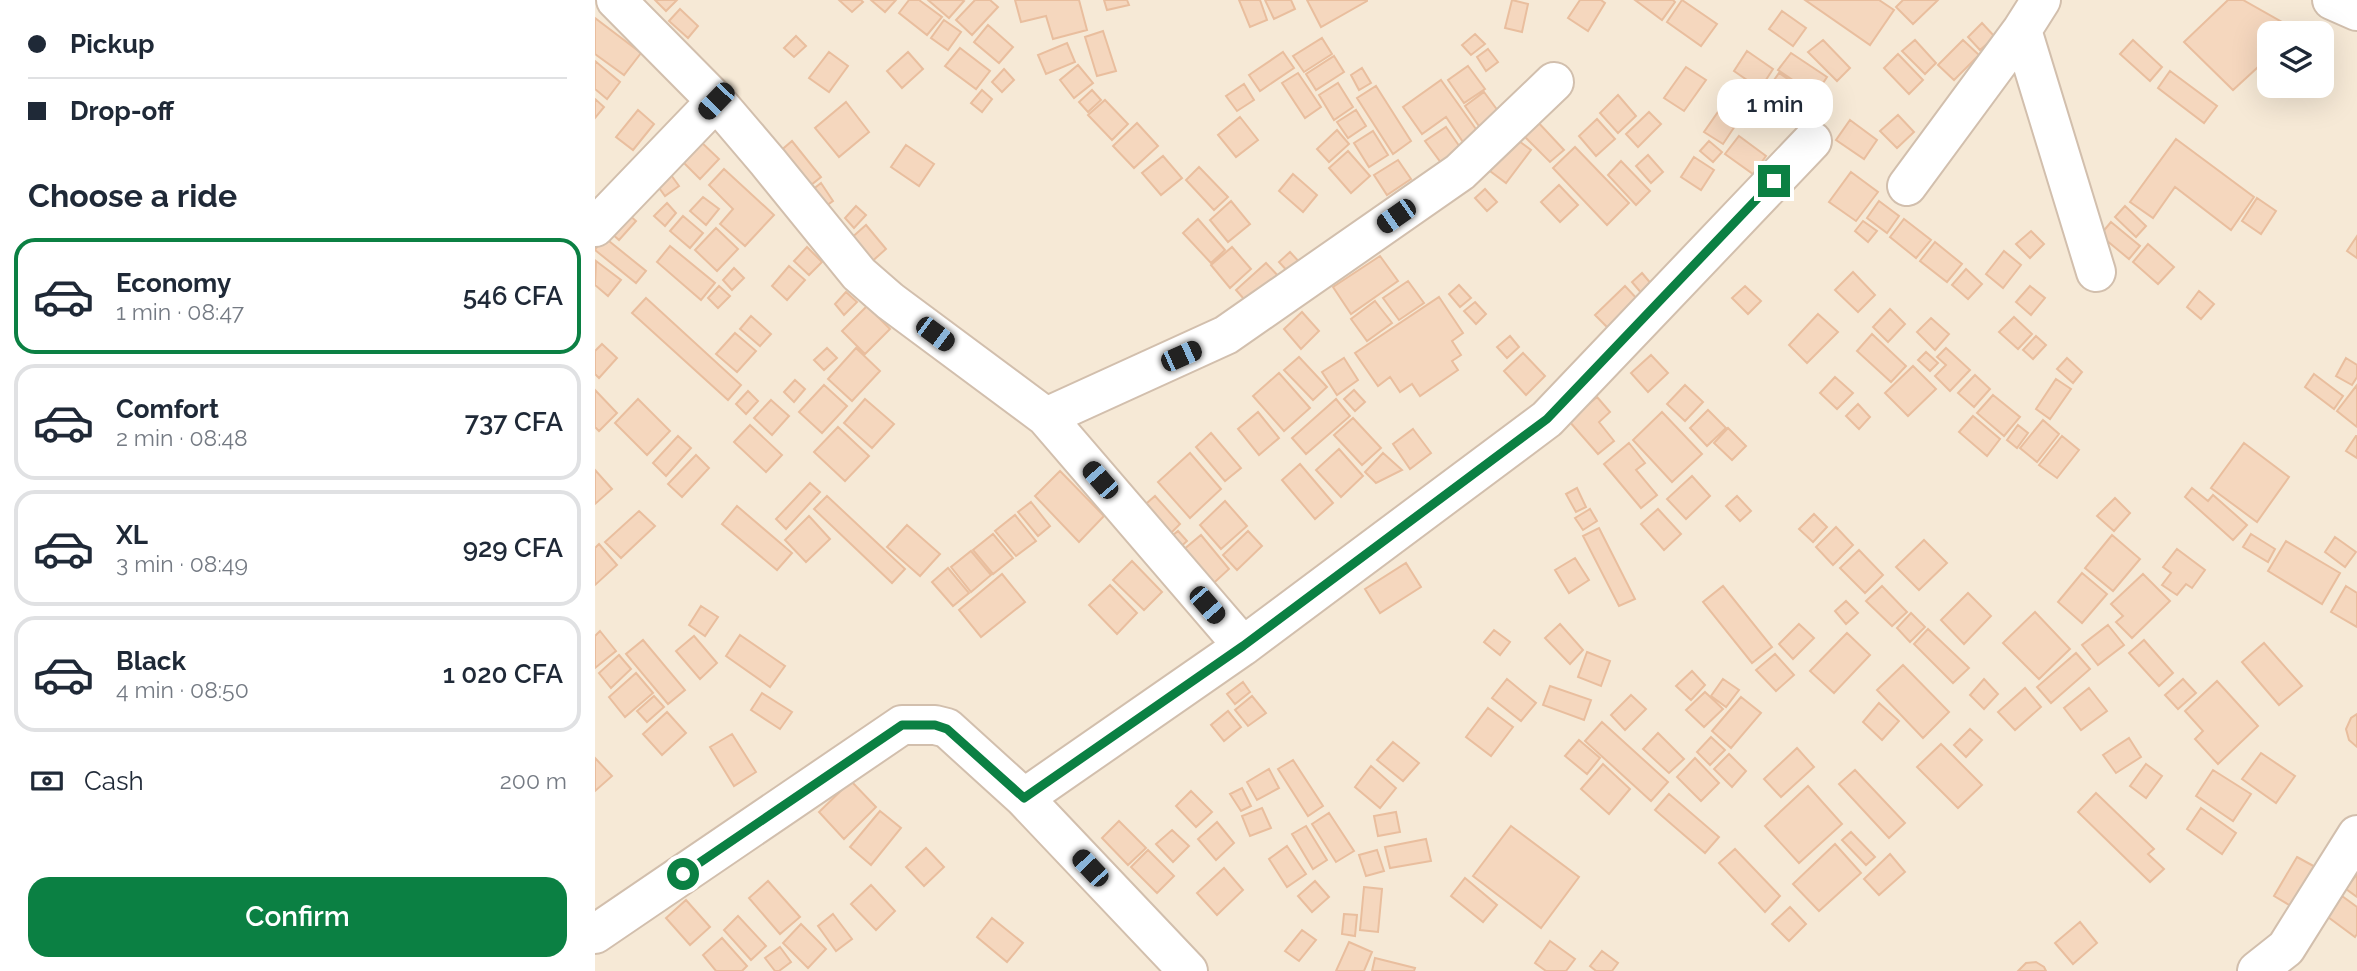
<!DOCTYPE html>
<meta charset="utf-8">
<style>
body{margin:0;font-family:Raleway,sans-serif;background:#f6f6f7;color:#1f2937;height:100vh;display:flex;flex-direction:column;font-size:26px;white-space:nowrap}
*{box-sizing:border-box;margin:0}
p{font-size:23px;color:#747a83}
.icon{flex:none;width:38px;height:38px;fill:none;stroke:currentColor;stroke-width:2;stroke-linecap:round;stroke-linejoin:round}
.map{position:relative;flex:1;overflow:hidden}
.details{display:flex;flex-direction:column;background:#fff;width:595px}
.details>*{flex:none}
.top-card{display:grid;align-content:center;height:154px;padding:0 28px;background:#fff}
.controls{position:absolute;left:1662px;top:21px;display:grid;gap:14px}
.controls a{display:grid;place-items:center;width:77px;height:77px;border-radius:14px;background:#fff;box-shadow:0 7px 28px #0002;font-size:35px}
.end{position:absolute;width:32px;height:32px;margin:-16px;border:9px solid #0b8043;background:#fff;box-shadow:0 0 0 4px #fff}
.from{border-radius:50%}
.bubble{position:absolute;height:49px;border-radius:21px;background:#fff;box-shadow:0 7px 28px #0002;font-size:23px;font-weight:600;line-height:49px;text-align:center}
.car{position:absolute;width:21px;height:42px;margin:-21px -10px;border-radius:9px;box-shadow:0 0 5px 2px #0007;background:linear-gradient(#222 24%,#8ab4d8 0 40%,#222 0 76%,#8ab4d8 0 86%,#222 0)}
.top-card b{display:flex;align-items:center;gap:24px;height:66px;font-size:26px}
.top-card b+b{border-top:2px solid #e0e1e3}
.top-card i{width:18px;height:18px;background:#1f2937}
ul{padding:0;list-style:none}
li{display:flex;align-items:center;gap:21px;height:116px;margin:0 14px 10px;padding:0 14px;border:4px solid #e0e1e3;border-radius:21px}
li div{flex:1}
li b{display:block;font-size:26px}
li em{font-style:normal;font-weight:600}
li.active{border-color:#0b8043}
li>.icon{width:63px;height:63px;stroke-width:1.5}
h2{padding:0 28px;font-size:32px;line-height:84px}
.pay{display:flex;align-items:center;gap:18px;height:77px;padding:0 28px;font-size:26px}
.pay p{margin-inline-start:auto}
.button{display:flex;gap:14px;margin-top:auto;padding:14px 28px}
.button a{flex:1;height:80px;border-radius:21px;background:#0b8043;color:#fff;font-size:28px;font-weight:600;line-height:80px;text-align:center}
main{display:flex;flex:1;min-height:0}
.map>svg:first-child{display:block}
.residential{fill:#f6e9d6;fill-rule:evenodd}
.building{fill:#f5d7be;stroke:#e9be9e;stroke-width:2}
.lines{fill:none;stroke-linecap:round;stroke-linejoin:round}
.minor-casing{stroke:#d2bfad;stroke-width:42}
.minor{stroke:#fff;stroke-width:38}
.route{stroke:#0b8043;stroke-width:9}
</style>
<main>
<section class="details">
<div class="top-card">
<b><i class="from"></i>Pickup</b>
<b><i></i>Drop-off</b>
</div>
<h2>Choose a ride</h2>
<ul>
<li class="active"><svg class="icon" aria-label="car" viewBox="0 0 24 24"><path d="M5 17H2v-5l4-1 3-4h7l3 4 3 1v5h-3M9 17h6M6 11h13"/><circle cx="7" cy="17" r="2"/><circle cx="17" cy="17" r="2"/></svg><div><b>Economy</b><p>1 min · 08:47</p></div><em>546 CFA</em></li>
<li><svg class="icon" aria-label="car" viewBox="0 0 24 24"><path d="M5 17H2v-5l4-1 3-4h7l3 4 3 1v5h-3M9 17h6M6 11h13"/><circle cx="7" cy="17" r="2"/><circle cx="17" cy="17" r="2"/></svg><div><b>Comfort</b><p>2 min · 08:48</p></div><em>737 CFA</em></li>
<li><svg class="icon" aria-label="car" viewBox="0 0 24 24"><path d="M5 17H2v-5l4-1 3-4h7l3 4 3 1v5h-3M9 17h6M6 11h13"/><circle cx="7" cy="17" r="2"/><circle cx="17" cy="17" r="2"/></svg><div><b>XL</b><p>3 min · 08:49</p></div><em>929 CFA</em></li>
<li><svg class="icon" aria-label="car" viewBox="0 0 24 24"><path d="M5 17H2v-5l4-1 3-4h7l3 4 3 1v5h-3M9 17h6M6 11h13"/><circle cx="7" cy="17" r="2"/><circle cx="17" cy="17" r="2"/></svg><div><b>Black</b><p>4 min · 08:50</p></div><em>1 020 CFA</em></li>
</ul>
<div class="pay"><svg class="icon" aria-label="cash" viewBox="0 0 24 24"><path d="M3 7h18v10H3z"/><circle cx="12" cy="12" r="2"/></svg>Cash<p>200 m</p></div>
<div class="button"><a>Confirm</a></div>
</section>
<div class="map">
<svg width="1762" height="971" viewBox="0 0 1762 971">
<rect width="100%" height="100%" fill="#fef7e9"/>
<path class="residential" d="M0 0H1762V971H0ZM1675 33H1727V86H1675Z"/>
<path class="building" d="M60 0H82L71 11Z
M244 0H266L268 2 257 12Z
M276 0H301L290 12Z
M314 0H324L347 17 332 35 304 13Z
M333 0H367L369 1 354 18Z
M380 0H395L403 7 377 35 361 20Z
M420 0H484L492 30 458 39 451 16 426 22Z
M509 0H532L534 5 512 10Z
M644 0H665L672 20 655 27Z
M670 0H696L700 9 679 19Z
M712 0H772V1L726 27Z
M917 0 933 4 927 32 910 28Z
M985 0H1006L1010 3 993 31 973 18Z
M1040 0H1078L1080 2 1067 20Z
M1087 0 1122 24 1106 46 1072 22Z
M1210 0H1284L1299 10 1275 45Z
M1308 0H1343L1318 24 1301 7Z
M1633 0H1648L1701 30 1698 33H1675V56L1638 90 1589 42Z
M85 9 103 26 93 38 74 21Z
M1187 11 1211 28 1198 46 1174 29Z
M0 18 46 53 29 75 0 54Z
M349 20 366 32 353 50 336 38Z
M1387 23 1400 37 1385 50 1373 37Z
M393 25 418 47 404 63 379 42Z
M508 31 521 71 502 76 490 37Z
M880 34 890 44 876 55 867 45Z
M201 36 211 46 199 57 189 48Z
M727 38 737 54 709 72 698 56Z
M1228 40 1255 68 1242 81 1213 52Z
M1320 40 1341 63 1330 74 1307 51Z
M1368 40 1384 55 1359 80 1343 65Z
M1538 40 1567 67 1555 81 1525 54Z
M472 43 480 62 451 74 443 55Z
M365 48 395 71 381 89 350 66Z
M893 49 903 62 891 71 882 57Z
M1152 51 1178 69 1165 89 1139 71Z
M234 52 253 66 234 92 214 78Z
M313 52 328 69 307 88 292 71Z
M688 52 699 68 665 91 654 75Z
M1196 53 1232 77 1220 95 1183 70Z
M1303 54 1328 80 1314 94 1289 68Z
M739 56 749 72 721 90 711 74Z
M0 61 25 82 12 99 0 89Z
M483 65 498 83 479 98 465 80Z
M873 66 890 89 869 103 853 80Z
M1091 67 1111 80 1089 111 1069 98Z
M767 68 776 83 764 90 756 75Z
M409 69 419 80 407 92 397 82Z
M1575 71 1622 106 1609 123 1563 88Z
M703 73 726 107 710 118 687 83Z
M1184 73 1220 98 1206 118 1170 93Z
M846 80 883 132 868 142 851 117 827 134 808 107Z
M743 83 758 107 739 120 724 95Z
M649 84 659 100 642 111 631 96Z
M781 86 816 141 798 154 762 98Z
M387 90 397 99 387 112 376 103Z
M497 90 506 100 493 112 484 102Z
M889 92 906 115 886 129 870 106Z
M1023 95 1041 116 1023 133 1005 113Z
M0 99 9 107 0 118Z
M1132 99 1150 111 1128 144 1109 132Z
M510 100 533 124 517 140 493 115Z
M251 102 274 132 244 157 220 128Z
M43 110 59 124 38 150 21 137Z
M761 110 771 126 753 138 742 122Z
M1054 112 1066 124 1043 147 1031 134Z
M1303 115 1319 132 1302 148 1285 131Z
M645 117 663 140 641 157 623 135Z
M940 119 969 150 955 162 926 133Z
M1002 119 1020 139 1001 156 984 136Z
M1255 120 1282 140 1269 159 1241 140Z
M542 123 563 146 539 168 518 146Z
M851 127 867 150 847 164 830 141Z
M742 130 754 144 734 162 722 149Z
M778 131 793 155 774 167 759 143Z
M1144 136 1171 156 1158 174 1130 154Z
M920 138 936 150 911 183 895 171Z
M1581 139 1659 197 1636 230 1580 187 1558 218 1535 202Z
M104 140 124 159 105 179 85 159Z
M197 141 226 177 211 189 183 153Z
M1114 141 1127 152 1118 162 1105 151Z
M311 145 339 164 324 186 296 167Z
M980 147 1034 203 1012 225 958 168Z
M753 151 775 176 756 193 734 168Z
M1053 155 1068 172 1056 183 1041 166Z
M568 156 587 178 566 195 547 173Z
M1099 157 1119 170 1106 190 1086 177Z
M803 160 816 179 792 195 779 175Z
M1026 161 1055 191 1041 205 1013 175Z
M604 167 633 197 619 210 591 180Z
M129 169 179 215 150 246 125 224 138 209 114 185Z
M1256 172 1283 192 1261 221 1234 202Z
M698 174 722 195 708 212 684 191Z
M76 175 84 186 70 196 62 185Z
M226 183 238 201 228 208 216 191Z
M964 185 983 205 965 222 946 202Z
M890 189 902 202 892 211 880 198Z
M108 197 124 209 111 225 95 211Z
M1662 198 1681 211 1666 234 1647 221Z
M636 201 655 224 633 242 615 220Z
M1284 201 1304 216 1292 233 1272 218Z
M72 203 81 213 70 226 59 216Z
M261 206 271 215 259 228 250 218Z
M1530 206 1551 226 1541 237 1520 217Z
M33 214 41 221 24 240 16 233Z
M88 216 108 233 95 248 75 231Z
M603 219 630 250 616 263 588 233Z
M1309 219 1336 240 1321 258 1295 237Z
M1268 221 1282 231 1273 242 1260 231Z
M1516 222 1545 246 1534 259 1505 235Z
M271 225 291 249 274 264 254 240Z
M121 228 143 249 122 271 100 250Z
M1436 231 1449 244 1435 258 1421 244Z
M1762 236V258L1752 251Z
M9 237 51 271 41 283 0 250Z
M1340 242 1367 264 1352 282 1325 261Z
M1553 244 1579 267 1563 284 1538 262Z
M75 246 120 283 106 300 62 262Z
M212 247 227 262 214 275 199 261Z
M637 247 656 269 635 288 616 265Z
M1409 251 1426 265 1408 288 1391 274Z
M695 252 707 265 696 275 684 262Z
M785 256 803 281 756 314 738 287Z
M1 261 26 280 13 296 0 285Z
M671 263 686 279 656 307 641 290Z
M194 266 210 280 192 300 177 286Z
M139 268 149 278 137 290 128 280Z
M1371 269 1387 284 1373 299 1357 285Z
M1258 272 1280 295 1263 312 1240 290Z
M1047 273 1058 286 1048 295 1037 282Z
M813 281 829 303 804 320 788 298Z
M864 285 876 298 865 307 854 294Z
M124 286 135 296 123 308 113 298Z
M1030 286 1044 301 1014 329 1000 315Z
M1150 286 1166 301 1153 314 1137 298Z
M1435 286 1450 298 1436 315 1421 302Z
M1604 291 1619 304 1606 319 1592 307Z
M251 292 262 302 249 315 240 304Z
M844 297 868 333 857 341 866 355 857 361 863 370 825 396 817 384 805 392 795 377 783 386 760 353Z
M51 298 146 385 133 400 37 313Z
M780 301 797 323 772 341 756 319Z
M880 302 891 314 881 324 869 311Z
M272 306 295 329 270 354 247 331Z
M1295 309 1310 324 1293 342 1278 327Z
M707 312 724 331 706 349 689 329Z
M1223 314 1243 332 1212 363 1194 345Z
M156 316 176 334 165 346 145 329Z
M1419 317 1437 334 1423 349 1404 332Z
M1336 318 1354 334 1340 350 1322 332Z
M140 333 161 351 142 372 121 354Z
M1277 334 1311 366 1296 382 1262 351Z
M915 336 924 347 912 358 902 347Z
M1441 336 1451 345 1438 359 1428 350Z
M7 344 22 358 4 378 0 374V351Z
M232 348 242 358 229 370 219 360Z
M261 348 285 371 257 401 233 379Z
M1351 348 1375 370 1355 391 1340 376 1351 365 1342 357Z
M1331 352 1343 363 1335 371 1323 360Z
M928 353 950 376 931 395 909 371Z
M1056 355 1073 373 1053 392 1036 373Z
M704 357 732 387 718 400 689 370Z
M749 358 763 380 742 395 727 372Z
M1472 358 1487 372 1478 383 1462 369Z
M1751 358 1762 365V377L1757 385 1741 376Z
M1318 366 1341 389 1313 416 1290 393Z
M684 373 715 408 689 431 658 396Z
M1719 374 1748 396 1739 409 1710 387Z
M1380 375 1395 389 1379 407 1363 393Z
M1240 377 1258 393 1242 409 1225 393Z
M1461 379 1476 389 1455 419 1441 409Z
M200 380 210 389 199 402 189 392Z
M229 385 252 406 227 433 204 412Z
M1090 385 1108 402 1090 421 1072 404Z
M1762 385V427L1742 411Z
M0 390 22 413 4 431 0 427Z
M759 390 770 402 760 411 749 399Z
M153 391 163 401 151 414 141 404Z
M1398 395 1425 417 1409 436 1382 413Z
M1002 397 1015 412 1004 422 1019 441 1003 454 974 421Z
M43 399 75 431 52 455 20 423Z
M270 399 299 424 277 448 249 423Z
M741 399 755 416 711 454 697 438Z
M176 400 194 416 177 435 159 418Z
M1263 404 1275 417 1264 429 1251 416Z
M1113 410 1131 428 1112 446 1095 428Z
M663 412 684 438 664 455 643 429Z
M1067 412 1107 454 1077 482 1038 440Z
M1378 416 1405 439 1392 456 1364 432Z
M758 418 786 448 767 465 739 435Z
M1448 420 1464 434 1442 462 1425 448Z
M155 425 187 455 171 472 139 442Z
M1423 425 1433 433 1422 448 1412 440Z
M243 427 274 456 250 481 219 452Z
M1133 428 1151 446 1137 460 1119 443Z
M818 429 836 453 815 469 798 444Z
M616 433 646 468 630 481 601 447Z
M83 436 96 448 71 476 58 463Z
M1467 436 1484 450 1462 478 1444 465Z
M1761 436H1762V458L1751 451Z
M1034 443 1050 463 1041 470 1062 495 1046 508 1009 464Z
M1649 443 1694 477 1662 522 1616 488Z
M744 449 768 476 746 497 721 470Z
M595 453 626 489 595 518 563 482Z
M788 453 807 470 781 483 770 472Z
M101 455 114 468 87 497 73 484Z
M705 464 738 503 720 519 687 480Z
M0 470 17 489 0 504Z
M465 471 509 516 484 542 440 496Z
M1097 476 1115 496 1091 519 1072 499Z
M215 483 225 492 191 529 181 519Z
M982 488 991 507 981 512 971 494Z
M1597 488 1613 501 1618 495 1652 525 1638 540 1590 497Z
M232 496 310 569 297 583 219 509Z
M560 496 585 524 571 538 545 509Z
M1142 496 1156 511 1145 521 1131 506Z
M1520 498 1535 513 1519 531 1502 516Z
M630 501 652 526 626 549 605 525Z
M436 502 455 526 443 536 423 512Z
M142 506 197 553 182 570 127 524Z
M995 509 1002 521 988 530 980 518Z
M1063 509 1086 534 1069 550 1046 524Z
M44 511 60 526 26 558 10 542Z
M1219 514 1232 527 1218 542 1204 529Z
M420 515 441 541 421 556 400 531Z
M214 516 235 539 211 562 190 540Z
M312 525 345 554 325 576 292 547Z
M1241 527 1258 545 1238 565 1221 547Z
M1004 528 1040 599 1024 606 988 536Z
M583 531 592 541 580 552 571 541Z
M653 531 667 546 642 570 628 555Z
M398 534 418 558 398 574 378 550Z
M1656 534 1680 549 1673 562 1648 547Z
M606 535 634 569 610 591 581 556Z
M1517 535 1545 559 1518 591 1490 568Z
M1740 537 1761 552 1750 567 1730 552Z
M1329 540 1352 563 1324 590 1301 567Z
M1691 541 1745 573 1727 604 1673 571Z
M4 544 22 565 0 585V548Z
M1582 549 1610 570 1597 588 1591 584 1582 595 1567 585 1576 573 1568 567Z
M1264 550 1288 575 1270 593 1245 568Z
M376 551 396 575 376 592 356 567Z
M980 558 994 580 974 593 960 570Z
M537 561 567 592 549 610 518 580Z
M811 563 826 587 785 613 770 589Z
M353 568 374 593 358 606 337 582Z
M1487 573 1512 594 1487 623 1463 602Z
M407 574 430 602 386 637 364 610Z
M1548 574 1575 601 1537 638 1521 622 1528 616 1516 604Z
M515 585 542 613 522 634 494 605Z
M1128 586 1177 647 1157 663 1108 602Z
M1287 586 1312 612 1297 626 1271 601Z
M1751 586 1762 593V627L1736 612Z
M1373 593 1396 616 1369 644 1346 620Z
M1251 601 1263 613 1251 624 1240 611Z
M106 606 123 617 110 636 94 625Z
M1440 612 1475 649 1444 679 1408 643Z
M1316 613 1330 627 1315 642 1302 628Z
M965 624 988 650 975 664 950 638Z
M1204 624 1219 638 1198 659 1184 644Z
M1513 625 1529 645 1503 665 1487 645Z
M1333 629 1374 668 1358 683 1319 644Z
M899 630 915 642 905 655 889 642Z
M5 631 21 651 0 668V636Z
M1252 633 1275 655 1239 693 1215 671Z
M145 635 190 666 175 687 131 656Z
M99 636 122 663 105 679 81 651Z
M48 640 90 690 73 704 31 654Z
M1549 640 1578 673 1564 686 1534 653Z
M1669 643 1707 686 1684 705 1647 662Z
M992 652 1015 661 1006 686 983 677Z
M1481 653 1495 669 1456 703 1442 687Z
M1180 654 1199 675 1181 691 1161 670Z
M24 655 36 669 16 688 4 673Z
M1308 665 1354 712 1328 738 1282 690Z
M1097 671 1110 685 1096 700 1081 686Z
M41 673 58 693 30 717 14 697Z
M912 679 941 703 926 721 897 698Z
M1128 679 1144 690 1131 707 1116 696Z
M1389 679 1403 694 1389 709 1375 695Z
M1588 679 1601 693 1583 709 1570 695Z
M1622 681 1663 726 1623 764 1600 739 1608 731 1590 711Z
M648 682 655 692 640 704 632 694Z
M955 686 996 700 989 720 948 705Z
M1430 688 1446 707 1420 730 1403 712Z
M1494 688 1512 711 1486 730 1469 708Z
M1110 692 1128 709 1109 727 1091 710Z
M167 693 197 712 185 729 156 710Z
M1036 695 1051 709 1030 730 1016 715Z
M59 696 69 707 52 722 42 711Z
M657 696 671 713 653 726 640 710Z
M1146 697 1166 713 1136 748 1117 731Z
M1284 703 1304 721 1287 740 1268 722Z
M893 708 918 727 896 756 871 737Z
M633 711 646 727 629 741 616 725Z
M72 712 91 733 67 755 48 734Z
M1762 714V747L1754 740 1751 729 1756 718Z
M1007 722 1073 782 1056 801 990 741Z
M1375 729 1387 740 1371 757 1359 745Z
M1063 733 1089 759 1074 773 1048 749Z
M137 734 161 772 139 786 115 747Z
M1116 737 1130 750 1115 765 1102 752Z
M1534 738 1546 757 1521 773 1508 755Z
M984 740 1005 758 992 774 970 756Z
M798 742 824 763 808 781 782 760Z
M1346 744 1387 785 1363 808 1322 767Z
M1202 748 1219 767 1186 797 1169 779Z
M1666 753 1700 776 1681 803 1647 779Z
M1134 754 1151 771 1137 787 1119 769Z
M0 758 17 776 0 791Z
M1100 758 1124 783 1106 801 1082 777Z
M698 760 728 806 713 816 683 769Z
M1008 764 1035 789 1014 814 986 789Z
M1551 764 1567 776 1551 798 1535 786Z
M776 766 801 788 785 808 760 787Z
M674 769 684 788 662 800 652 782Z
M1260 770 1310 823 1294 838 1244 784Z
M1618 770 1656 794 1638 821 1601 796Z
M256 781 281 807 249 839 224 812Z
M1213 786 1247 824 1204 863 1170 826Z
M647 788 656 806 646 811 635 794Z
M596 791 617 812 601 827 581 806Z
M1501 793 1559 849 1553 854 1569 869 1555 882 1483 812Z
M1074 794 1124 837 1110 853 1060 810Z
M667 808 676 828 655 836 647 816Z
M1606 808 1641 833 1627 854 1592 829Z
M285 811 306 828 276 865 255 847Z
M801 812 805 832 783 836 779 816Z
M734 813 759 851 741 862 717 824Z
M524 821 551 848 533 865 507 838Z
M622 822 639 843 621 860 603 839Z
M711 826 732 860 718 869 697 834Z
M916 826 984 877 946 928 878 876Z
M577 830 594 846 578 862 561 844Z
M1256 832 1280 857 1271 865 1247 840Z
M831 839 836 861 795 868 790 847Z
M1240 844 1266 873 1224 911 1198 884Z
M692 846 711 874 692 887 674 859Z
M331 848 349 867 329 886 311 867Z
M1140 849 1185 896 1170 912 1124 863Z
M553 850 579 876 562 893 536 867Z
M782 850 789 871 771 876 764 855Z
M1295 854 1310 872 1284 895 1269 879Z
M1702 857 1724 869 1701 909 1679 896Z
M629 868 648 890 622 915 602 893Z
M1762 874V897L1751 889Z
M870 878 902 905 888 922 856 896Z
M173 881 205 917 185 934 154 898Z
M720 881 734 897 717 912 703 896Z
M276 885 300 911 281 930 256 904Z
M769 887 787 889 783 932 765 930Z
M1747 896 1762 907V934L1760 937 1733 917Z
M91 900 115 927 95 945 71 918Z
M1195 907 1211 924 1194 941 1177 924Z
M238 914 257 939 241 951 223 926Z
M749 914 762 915 760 936 747 934Z
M143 916 171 946 156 960 129 930Z
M397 918 428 943 412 962 382 937Z
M1485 922 1502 943 1478 964 1460 943Z
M206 924 231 949 213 968 188 943Z
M707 930 721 940 704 961 690 951Z
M127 938 152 966 147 971H121L108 955Z
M955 941 980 959 971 971H951L940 963Z
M754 942 777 952 769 971H741Z
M185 947 196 962 184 971H180L170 958Z
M1007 951 1023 963 1017 971H1001L995 966Z
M780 958 820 968 819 971H777Z
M1441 962 1449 967 1451 971H1423L1431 963Z"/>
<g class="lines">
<g class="minor-casing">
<path id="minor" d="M21 0 121 101 173 162 264 274 295 301 451 417 648 646
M1737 0 1762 11
M1427 30 1501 272
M1312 186 1427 30 1446 0
M0 227 121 101
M451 417 631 335 865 172 959 82
M429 798 648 646 952 419 1217 141
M0 934 307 725H340L352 728 429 798 593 971
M1662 971 1691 948 1762 835"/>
</g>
<use href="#minor" class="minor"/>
</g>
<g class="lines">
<path class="route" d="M88 874 307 725H340L352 729 429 798 648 646 952 419 1179 181"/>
</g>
</svg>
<div class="controls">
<a><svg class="icon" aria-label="layers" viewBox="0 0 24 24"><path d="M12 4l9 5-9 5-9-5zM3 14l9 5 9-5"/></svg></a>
</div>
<i class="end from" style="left:88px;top:874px"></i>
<i class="end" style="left:1179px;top:181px"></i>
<div class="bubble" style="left:1122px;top:79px;width:116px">1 min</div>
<i class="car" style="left:121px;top:101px;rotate:224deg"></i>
<i class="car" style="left:801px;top:216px;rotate:235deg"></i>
<i class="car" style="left:340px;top:334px;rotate:127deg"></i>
<i class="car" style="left:586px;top:356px;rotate:66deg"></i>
<i class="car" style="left:505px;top:480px;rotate:319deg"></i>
<i class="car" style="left:612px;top:605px;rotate:139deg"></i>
<i class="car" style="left:495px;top:868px;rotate:317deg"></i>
</div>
</main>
